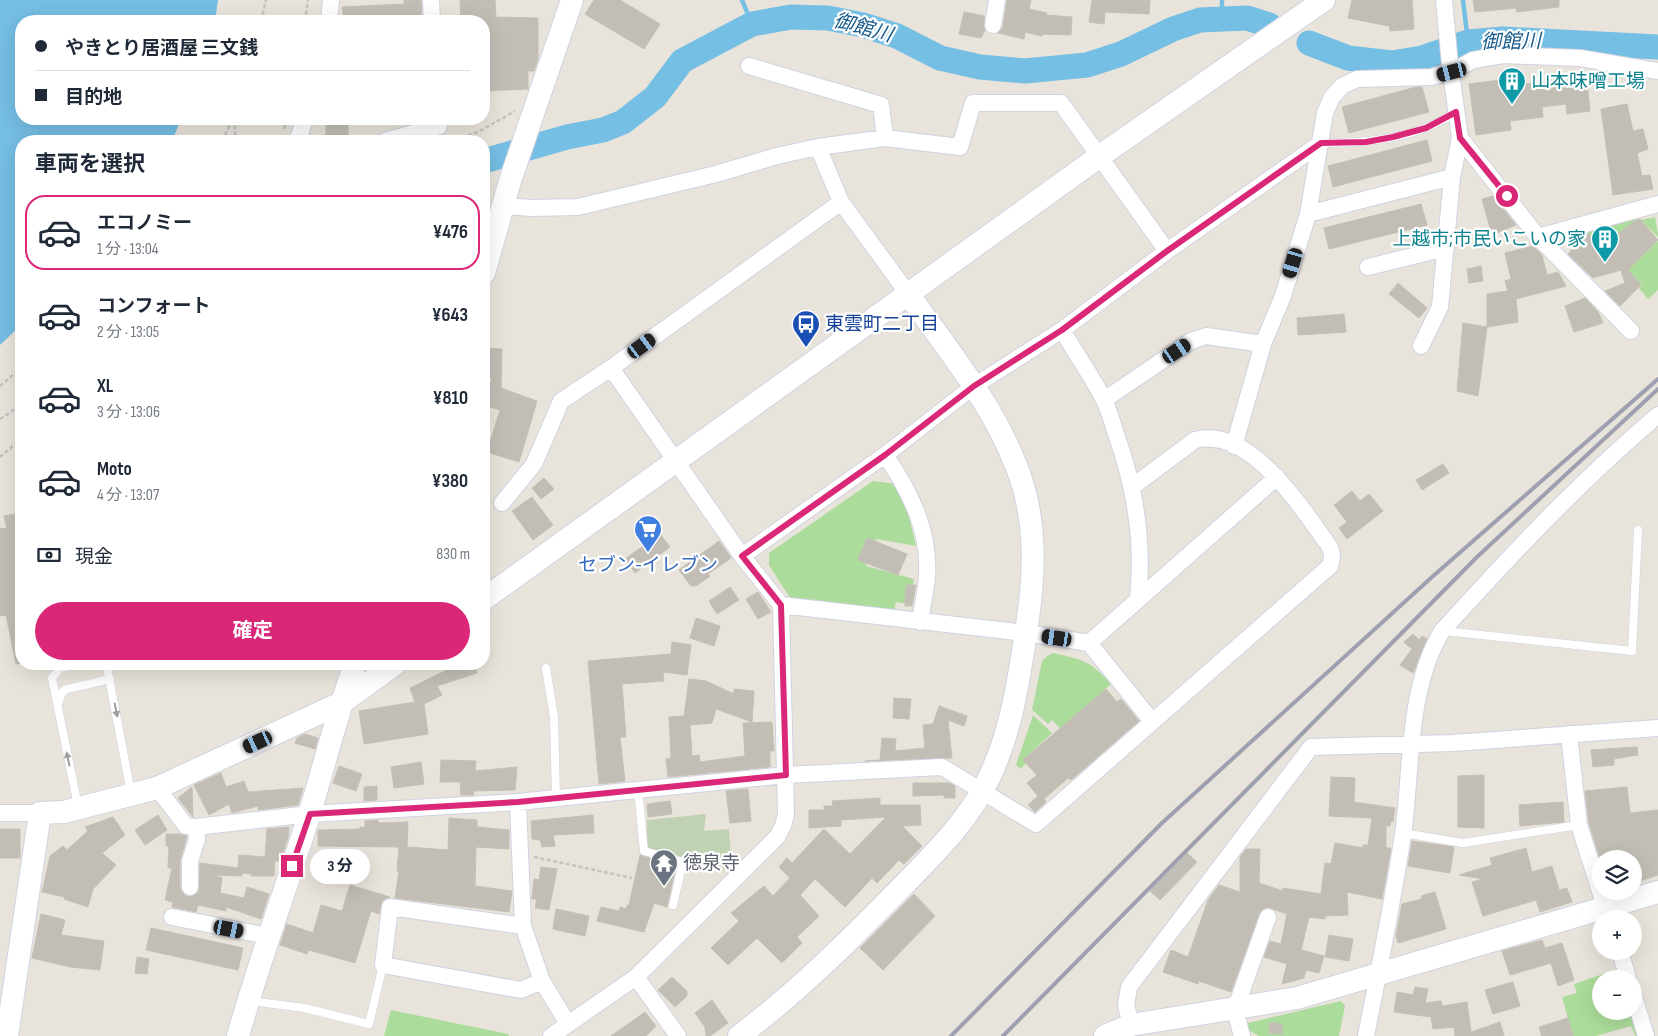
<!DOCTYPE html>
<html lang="ja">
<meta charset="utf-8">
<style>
body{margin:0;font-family:"Sofia Sans Condensed","Noto Sans JP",sans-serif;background:#f2f2f3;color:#1f2937;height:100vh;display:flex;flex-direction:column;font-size:19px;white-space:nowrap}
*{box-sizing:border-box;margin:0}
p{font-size:16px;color:#747a83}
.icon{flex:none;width:28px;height:28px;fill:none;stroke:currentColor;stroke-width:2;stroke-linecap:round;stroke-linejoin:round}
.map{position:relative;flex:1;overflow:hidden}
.details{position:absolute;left:15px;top:135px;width:475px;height:535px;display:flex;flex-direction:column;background:#fff;border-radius:20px;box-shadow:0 5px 20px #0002}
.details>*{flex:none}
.guide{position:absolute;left:15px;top:15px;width:475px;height:110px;border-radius:20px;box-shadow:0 5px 20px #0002;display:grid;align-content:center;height:110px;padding:0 20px;background:#fff}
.fabs{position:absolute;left:1592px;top:850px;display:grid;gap:10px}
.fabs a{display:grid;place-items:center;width:50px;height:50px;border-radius:50%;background:#fff;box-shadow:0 5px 20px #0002;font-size:25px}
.end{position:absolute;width:22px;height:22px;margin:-11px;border:6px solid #db2777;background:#fff;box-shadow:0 0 0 2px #fff}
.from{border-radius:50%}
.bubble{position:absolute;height:35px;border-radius:18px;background:#fff;box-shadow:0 5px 20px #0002;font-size:16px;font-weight:700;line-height:35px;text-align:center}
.car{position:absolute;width:15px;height:30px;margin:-15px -8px;border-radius:6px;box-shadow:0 0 4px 1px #0007;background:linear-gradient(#222 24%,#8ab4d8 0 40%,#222 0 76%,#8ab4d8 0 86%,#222 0)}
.guide b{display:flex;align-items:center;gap:18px;height:48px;font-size:19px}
.guide b+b{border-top:1px solid #e0e1e3}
.guide i{width:12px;height:12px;background:#1f2937}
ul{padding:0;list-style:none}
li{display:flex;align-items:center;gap:15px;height:75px;margin:0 10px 8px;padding:0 10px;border:2px solid transparent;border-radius:20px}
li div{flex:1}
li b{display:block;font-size:19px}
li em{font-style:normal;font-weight:700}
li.current{border-color:#db2777}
li>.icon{width:45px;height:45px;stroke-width:1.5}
h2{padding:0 20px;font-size:22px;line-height:60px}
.pay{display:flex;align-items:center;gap:12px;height:55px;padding:0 20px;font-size:19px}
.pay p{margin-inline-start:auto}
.primary-button{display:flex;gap:10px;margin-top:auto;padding:10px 20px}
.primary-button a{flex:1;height:58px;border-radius:30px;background:#db2777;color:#fff;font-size:20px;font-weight:700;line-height:58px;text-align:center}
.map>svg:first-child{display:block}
.green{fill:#acdc9b}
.cemetery{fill:#c0d2b3}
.water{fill:#75bee4}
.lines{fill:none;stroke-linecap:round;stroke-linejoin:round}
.stream{stroke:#75bee4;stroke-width:4.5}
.river{stroke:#75bee4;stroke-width:25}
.building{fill:#c2beb6;stroke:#c4c0b5}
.lane-casing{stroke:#d0d2e0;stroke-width:9}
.street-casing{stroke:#d0d2e0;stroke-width:18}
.secondary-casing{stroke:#d0d2e0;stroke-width:24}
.path{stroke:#c3c3c3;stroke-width:2.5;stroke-dasharray:4 2.5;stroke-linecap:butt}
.lane{stroke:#fff;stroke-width:8}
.street{stroke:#fff;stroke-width:16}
.secondary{stroke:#fff;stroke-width:22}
.rail{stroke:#9e9fb1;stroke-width:4}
.oneway{fill:#9e9e9e}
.route{stroke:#db2777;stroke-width:6}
.labels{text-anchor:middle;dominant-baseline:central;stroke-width:4.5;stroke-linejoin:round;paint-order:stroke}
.culture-label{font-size:19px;fill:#0d838f;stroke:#fff;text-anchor:start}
.transit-label{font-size:19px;fill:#164399;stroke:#fff;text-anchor:start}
.shop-label{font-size:19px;fill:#366cbe;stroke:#fff}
.worship-label{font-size:19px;fill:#5b616d;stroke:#fff;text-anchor:start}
.water-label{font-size:20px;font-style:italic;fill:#185b8c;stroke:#fff}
</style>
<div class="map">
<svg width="1658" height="1036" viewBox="0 0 1658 1036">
<rect width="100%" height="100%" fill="#e9e4db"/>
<path class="green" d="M1655 217 1658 234V237L1641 220Z
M1638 219 1602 246 1585 231Z
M1658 241V290L1648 299 1639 288 1642 285 1628 270Z
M873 481 897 484 906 504 916 546 876 539 874 546H871L866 566 914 579 909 604 896 602 893 616 792 601 769 565V553Z
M1053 653C1084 660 1089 660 1111 684L1061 729 1052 720 1048 724 1032 710 1042 661 1047 656Z
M1033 715 1052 733 1024 759 1027 763 1020 769 1016 765Z
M1618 969 1621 979H1601V1011H1632L1640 1036H1635L1631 1026 1596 1036H1573L1562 997 1577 993 1574 984Z
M1341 1001 1345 1006 1339 1036H1259L1248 1030V1023Z
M391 1010 508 1034 509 1036H384Z"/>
<path class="cemetery" d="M706 814 704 831 729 829 732 872 647 849V820Z"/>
<path class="water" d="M0 0H218L215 21H21V119H181L172 141H21V325L0 345Z"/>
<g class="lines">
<path class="stream" d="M742 0 752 24
M1463 0 1468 42
M1222 18V0"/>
<path class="river" d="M1309 43 1348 58 1392 63 1422 58 1468 42 1503 39 1658 47
M484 161 567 137 603 130 623 122 655 97 682 61 752 24 791 17 828 18 863 25 897 36 940 58 980 67 1025 71 1087 65 1121 54 1173 29 1200 20 1247 18 1269 25"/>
</g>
<path class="building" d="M404 0H421L422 21H344L342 7 404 4Z
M460 0H495L496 17 538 18V59L534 71H528V89L484 91V21H461Z
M594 0H620L660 24 644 49 585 14Z
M1007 0H1031L1029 9 1047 13 1046 15 1072 17 1071 35 1042 34V36L1025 32 1024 39 998 33 1003 27Z
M1092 0H1150L1149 14 1105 12 1104 24 1089 22Z
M1352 0H1412L1414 29 1390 31 1389 26 1348 18Z
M1473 0H1559V7L1517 12 1516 8 1475 12Z
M964 12 984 16 985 30 981 38 959 34Z
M1523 77 1524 84 1559 80 1560 84 1587 81 1590 111 1567 114 1566 104 1542 107 1543 117 1510 121 1511 130 1476 135 1469 84Z
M1416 87H1422L1429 112 1349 133 1342 107Z
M1627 104 1633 131 1643 129 1648 149 1637 153 1642 176 1650 175 1653 189 1613 195 1601 109Z
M326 119H348V137H326Z
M1427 140 1432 161 1333 187 1328 166Z
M1493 196 1516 225 1492 235 1482 199Z
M1421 204 1427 225 1329 249 1324 228Z
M1640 219 1658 240 1628 270 1641 285 1620 306 1605 291 1625 283 1621 270 1593 278 1568 254 1588 234 1602 246 1635 221Z
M1533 246 1542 255 1547 275 1558 272 1566 286 1516 299 1518 322 1487 327V294L1508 291 1505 281 1511 279 1505 253Z
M1481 266 1483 281 1469 283 1467 269Z
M1398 283 1427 308 1419 318 1389 294Z
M1585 298 1598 312 1603 323 1574 332 1565 306Z
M1344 314 1346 332 1298 335 1297 318Z
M1463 323 1487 327 1478 396 1457 391Z
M485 348 502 349 501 388 537 401 519 462 487 452 500 410 484 405 492 378H484Z
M1443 464 1449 473 1422 490 1416 480Z
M544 478 554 489 541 499 532 488Z
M1352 491 1360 501 1369 494 1383 511 1347 539 1339 528 1347 522 1334 505Z
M532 497 553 525 533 540 512 511Z
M21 513V663L16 664 6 615 0 616V529L7 528 4 516Z
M660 534 670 547 635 573 625 559Z
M867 538 907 554 898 575 858 560Z
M719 541 731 558 708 574 710 576 696 586H691L679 570Z
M906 585H916L912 606H905Z
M730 587 739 600 717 614 709 601Z
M758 592 771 612 758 619 746 599Z
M696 618 720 626 714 646 690 638Z
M1413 634 1419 640 1422 636 1427 639 1413 673 1400 665 1412 649 1404 642Z
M672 642 691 645 687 675 663 672 664 681 622 684 626 737H620L625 781 599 784 588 661 671 654Z
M443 664H474L477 673 437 686 442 695 424 704 428 734 364 744 359 711 415 702 410 688 445 671Z
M689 679 706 681 734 694V689L754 691 752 722 716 709 712 723 690 725 692 756 699 755 700 762 745 756 743 723 772 722 774 751H770V767L668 777 666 759 671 758 669 717 684 716Z
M1106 689 1117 702 1121 699 1139 721 1071 780 1068 778 1044 799 1046 802 1035 812 1028 805 1038 796 1027 783 1037 775 1023 760Z
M894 698 911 699 909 719 893 718Z
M939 706 967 716 964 726 948 720 952 758 865 761 880 760 882 738 896 739 895 751 925 748 923 725 933 724Z
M305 734 318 738 315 749 295 743 297 738Z
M1637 747 1638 755 1614 759V765L1593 767 1591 750Z
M441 760 476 761 475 771 517 767 515 790 473 791 474 795H461L460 782H440Z
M421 762 424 784 394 788 391 767Z
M339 766 362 774 356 791 333 783Z
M221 773 226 787 244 781 248 792 303 788 298 805 258 810V806L232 813 229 804 209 815 194 785Z
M1484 775V828L1458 827V776Z
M1331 777 1355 778 1354 802 1395 808 1393 822 1391 821 1390 826H1386V848H1391L1382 899 1347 892 1348 915 1326 916 1325 919 1309 917 1301 950 1324 956 1319 973 1306 970 1304 978 1282 984 1287 964 1264 957 1270 941 1281 944 1287 914 1267 907 1259 914 1231 992 1199 981 1198 984 1163 972 1171 950 1188 957 1208 900 1219 885 1240 892V857L1246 849H1260L1259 883 1283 891V888L1321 894 1325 863 1331 864 1335 843 1363 848V845H1368L1372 818 1329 816Z
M913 783H950L955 786V798H944V795L913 796Z
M377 786V800L364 801V787Z
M192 787 193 817 178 798Z
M1627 787 1630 813 1658 810V875L1640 881 1638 874 1634 875V859H1600L1589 823 1585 791Z
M748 789 751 821 730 823 726 791Z
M880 798V805H920L921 825 902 826 922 846 904 864 899 860 877 883 872 878 845 907 815 879 800 895 819 916 797 937 802 943 782 963 757 938 728 965 711 948 739 921 731 913 764 886 773 896 790 878 779 867 787 858 792 863 824 829 850 854 886 817 841 820V826L809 828V810H824V806H833L832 801Z
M670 801 672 814 648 817 647 804Z
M1563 802 1564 822 1520 826 1519 805Z
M158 815 167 830 145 845 135 830Z
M593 815 594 833 553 835 555 846 542 847 540 840 532 839 531 821Z
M113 817 125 835 102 853 116 865 93 889 88 907 64 899 65 897 42 892 50 856 63 846 67 850 88 831 85 827Z
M449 818 477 820V827L509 830V849L476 847 475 886 512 891 509 912 395 898 399 871H397L399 847 318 846V830L360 829V827H365V821L378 820V823L408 822 407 847 448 850Z
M289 827 288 838 280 862 275 860 274 876H251L252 874 242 873V876L213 875 222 878 220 893 244 898 247 887 269 894 261 919 226 907V911L198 905 196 912 172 907 173 902 165 900 172 868H168L169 846H166V834H180L187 836 180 861V887L185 895 190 897 199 892 200 863 238 868 239 855 265 857 267 829Z
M0 829H20V858H0Z
M1412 841 1454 847 1450 873 1408 866Z
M1526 848 1532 872 1552 866 1559 890 1567 888 1572 902 1540 912 1536 900 1483 916 1472 882 1483 879 1459 875 1492 865 1490 858Z
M1187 853 1197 862 1160 900 1150 891Z
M640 855 676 866 667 907 654 903 644 932 597 921 601 907 619 911 620 907 626 909 627 905H629Z
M541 867 557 869 549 910 535 908 537 899H532L534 879 539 880Z
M350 885 390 897 382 901 379 914 371 911 355 963 309 950 307 954 280 945 287 924 313 933 321 905 342 911Z
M1435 892 1446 929 1398 943 1396 936 1402 904 1422 899 1421 896Z
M914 894 935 916 883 970 860 948Z
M556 909 589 916 585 936 553 929Z
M41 914 65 920 61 935 104 941 100 970 70 967 32 958Z
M151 928 243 948 238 970 146 950Z
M1329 935 1353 939 1349 961 1325 957Z
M1542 940 1545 948 1562 943 1574 980 1558 986 1551 963 1510 975 1502 951Z
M137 957 149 959 147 974 135 973Z
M672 977 687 991V996L675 1007 658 990Z
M1513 982 1520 1006 1493 1014 1485 990Z
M1415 987 1428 989 1425 1003 1441 1001 1442 1006 1467 1002 1471 1032 1500 1022 1504 1036H1455L1454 1027 1433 1029 1431 1017 1394 1012 1397 992 1413 995Z
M712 1000 728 1023 710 1036H706L705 1027 695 1013Z
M645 1012 656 1026 646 1036H611Z
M1568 1018 1573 1036H1542L1539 1027Z
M1270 1022 1282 1024V1034L1269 1033Z"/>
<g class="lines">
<g class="lane-casing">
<path id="lane" d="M1321 143C1368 143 1416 139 1456 112
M1444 631 1632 651 1638 530
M78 664 60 668 52 678 78 806
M104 664 107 667 131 793
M546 668 554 717 556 799
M58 704 62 692 67 689 110 679
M638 789 644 851 683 862 673 905
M1403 833 1463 843 1579 825
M250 1001 304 1008 369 1024 383 965"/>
</g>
<g class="street-casing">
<path id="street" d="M431 0 432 21
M1444 0 1450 65 1460 138 1538 237 1631 331
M329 21 331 0
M993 25 997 0
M749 66 881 105 885 138
M305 119 298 139 305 141
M385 141 439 126 438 119
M818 147 841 202 909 295
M503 206 532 208 578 207 716 174 777 156 818 147 885 138 960 147 973 103H1061L1167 251
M1308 214 1452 177
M1538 237 1658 204
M1368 267 1446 248
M1062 330C1075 352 1091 375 1103 398 1109 409 1112 422 1116 434 1135 487 1144 542 1138 598
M1421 346 1440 307 1452 177 1460 138
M1104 400 1191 341 1206 336 1263 344
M1234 446 1263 344 1283 296 1308 214 1325 113 1332 97 1342 86 1357 79 1431 77 1451 72 1473 60 1503 55 1580 58 1658 71
M885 455C910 491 930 531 927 576 926 591 922 607 920 622
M502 503 534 464 561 401 611 368
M742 556 885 455 974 386 1062 330 1167 251 1321 143
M781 605 1026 633 1089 643 1277 477
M1089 643 1151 720
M1569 734 1579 825 1609 919
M157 788 186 826 196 827 310 814 518 802 786 775 942 767 1036 824 1330 566C1333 556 1333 551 1327 543 1300 506 1250 426 1195 440L1132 487
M518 802 523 926 542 981 568 1024
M0 813H40
M190 887V861L197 839 196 827
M172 917 268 936
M523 926 390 907 383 965 521 990 542 981
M1620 951 1628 979
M636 977 678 1036
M1634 997 1646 1036
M1131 1025 1126 1005 1129 987 1311 747 1453 743 1658 728
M551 1036 636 977 777 837 783 826 786 814 781 605 742 556 611 368 841 202
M1242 1036 1235 1010 1268 917
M1366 1036C1379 969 1393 902 1403 834 1412 769 1407 689 1442 631 1510 556 1580 481 1658 415"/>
</g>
<g class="secondary-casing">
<path id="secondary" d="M484 273 510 181 572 0
M484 599 1100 156 1324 0
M7 1036 40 813 64 812 157 788 341 703 395 664
M238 1036C259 961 287 887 310 812 325 763 337 713 355 664
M739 1036C795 994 847 943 896 893 929 859 967 823 988 780 1012 731 1019 678 1027 625 1035 572 1037 519 1017 468 993 404 948 350 909 295
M1105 1036 1131 1025 1297 998 1658 892"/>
</g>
<path class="path" d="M261 21 266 0
M305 21 308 0
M234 119 236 141
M284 129 287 119
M222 141 233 119
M449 141 478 132 515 111
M0 386 21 368
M0 419 21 405
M0 457 21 439
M534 857 632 878"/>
<use href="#lane" class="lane"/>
<use href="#street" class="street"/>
<use href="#secondary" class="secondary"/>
<path class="rail" d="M951 1036 1162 823 1432 577 1658 379
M1003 1036 1477 557 1658 389"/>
</g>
<defs><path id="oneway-solid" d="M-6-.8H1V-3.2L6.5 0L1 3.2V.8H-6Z" transform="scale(1.25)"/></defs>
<g class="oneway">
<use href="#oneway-solid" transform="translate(116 710) rotate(79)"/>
<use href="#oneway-solid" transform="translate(68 759) rotate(-102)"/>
</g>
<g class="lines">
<path class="route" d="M292 866 310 814 518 802 786 775 781 605 742 556 885 455 974 386 1062 330 1167 251 1321 143 1366 142 1393 137 1426 128 1456 112 1460 138 1507 196"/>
</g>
<defs>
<g id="building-pin" transform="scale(1.4375)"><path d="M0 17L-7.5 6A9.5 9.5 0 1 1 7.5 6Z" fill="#0f9aa8" stroke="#fff"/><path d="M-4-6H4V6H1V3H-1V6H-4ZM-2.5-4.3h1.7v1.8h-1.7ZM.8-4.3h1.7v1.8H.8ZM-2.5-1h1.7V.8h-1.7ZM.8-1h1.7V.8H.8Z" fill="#fff"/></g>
<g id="bus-pin" transform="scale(1.4375)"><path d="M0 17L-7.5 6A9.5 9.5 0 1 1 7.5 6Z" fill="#1a4fb4" stroke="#fff"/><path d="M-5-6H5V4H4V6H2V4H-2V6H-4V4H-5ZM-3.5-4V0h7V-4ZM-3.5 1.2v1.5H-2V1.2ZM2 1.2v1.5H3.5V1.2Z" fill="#fff"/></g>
<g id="supermarket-pin" transform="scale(1.4375)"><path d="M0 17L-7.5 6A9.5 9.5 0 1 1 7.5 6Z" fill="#3f7fe0" stroke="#fff"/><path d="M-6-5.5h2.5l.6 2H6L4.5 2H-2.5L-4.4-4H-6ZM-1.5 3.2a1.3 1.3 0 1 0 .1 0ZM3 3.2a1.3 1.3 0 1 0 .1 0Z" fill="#fff"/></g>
<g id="temple-pin" transform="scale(1.4375)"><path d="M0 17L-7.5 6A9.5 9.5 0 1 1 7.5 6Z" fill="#6b7280" stroke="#fff"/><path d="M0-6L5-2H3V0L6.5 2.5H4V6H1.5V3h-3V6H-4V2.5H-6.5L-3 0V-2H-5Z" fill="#fff"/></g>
</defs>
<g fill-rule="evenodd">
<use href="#building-pin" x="1512" y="81"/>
<use href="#building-pin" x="1605" y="239"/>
<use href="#bus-pin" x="806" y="324"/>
<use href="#supermarket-pin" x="648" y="529"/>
<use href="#temple-pin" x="664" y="863"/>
</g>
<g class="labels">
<g class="culture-label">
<text x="1531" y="81">山本味噌工場</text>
<text x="1586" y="239" text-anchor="end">上越市;市民いこいの家</text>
</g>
<g class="transit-label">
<text x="825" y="324">東雲町二丁目</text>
</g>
<g class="shop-label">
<text x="648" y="565">セブン-イレブン</text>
</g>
<g class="worship-label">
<text x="683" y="863">徳泉寺</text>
</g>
<g class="water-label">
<text transform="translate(863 28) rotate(15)">御館川</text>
<text transform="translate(1511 42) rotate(-1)">御館川</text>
</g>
</g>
</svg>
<div class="fabs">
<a><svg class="icon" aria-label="layers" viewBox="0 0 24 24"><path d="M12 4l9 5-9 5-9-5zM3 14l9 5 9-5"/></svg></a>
<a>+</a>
<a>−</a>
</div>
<i class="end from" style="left:1507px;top:196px"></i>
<i class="end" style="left:292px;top:866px"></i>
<div class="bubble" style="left:310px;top:849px;width:60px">3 分</div>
<i class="car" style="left:1452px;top:72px;rotate:256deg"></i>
<i class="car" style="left:1293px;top:263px;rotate:197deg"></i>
<i class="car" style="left:642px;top:346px;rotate:54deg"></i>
<i class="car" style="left:1177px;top:351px;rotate:56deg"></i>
<i class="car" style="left:1057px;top:638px;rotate:279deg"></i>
<i class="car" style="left:258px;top:742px;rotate:245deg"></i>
<i class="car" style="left:229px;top:929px;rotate:101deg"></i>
<div class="guide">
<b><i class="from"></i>やきとり居酒屋 三文銭</b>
<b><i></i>目的地</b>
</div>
<section class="details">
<h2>車両を選択</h2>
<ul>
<li class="current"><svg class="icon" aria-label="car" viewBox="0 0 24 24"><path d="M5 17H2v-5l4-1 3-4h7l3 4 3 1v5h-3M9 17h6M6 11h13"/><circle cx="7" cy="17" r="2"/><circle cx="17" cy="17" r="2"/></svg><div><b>エコノミー</b><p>1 分 · 13:04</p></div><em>¥476</em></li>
<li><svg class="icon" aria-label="car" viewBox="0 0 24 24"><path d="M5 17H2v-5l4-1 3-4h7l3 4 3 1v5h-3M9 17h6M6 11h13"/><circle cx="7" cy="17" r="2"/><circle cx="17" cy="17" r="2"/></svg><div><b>コンフォート</b><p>2 分 · 13:05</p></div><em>¥643</em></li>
<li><svg class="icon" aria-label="car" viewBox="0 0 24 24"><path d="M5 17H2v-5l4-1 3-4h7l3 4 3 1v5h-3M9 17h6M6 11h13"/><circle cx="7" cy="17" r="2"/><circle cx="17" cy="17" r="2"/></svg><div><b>XL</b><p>3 分 · 13:06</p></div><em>¥810</em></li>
<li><svg class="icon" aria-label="car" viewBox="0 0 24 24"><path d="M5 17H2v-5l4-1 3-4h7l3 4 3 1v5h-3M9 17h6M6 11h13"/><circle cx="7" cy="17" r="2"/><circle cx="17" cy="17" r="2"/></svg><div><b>Moto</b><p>4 分 · 13:07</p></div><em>¥380</em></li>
</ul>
<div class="pay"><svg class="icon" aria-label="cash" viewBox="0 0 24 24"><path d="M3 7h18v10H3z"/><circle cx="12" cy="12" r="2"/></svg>現金<p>830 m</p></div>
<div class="primary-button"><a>確定</a></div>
</section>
</div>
